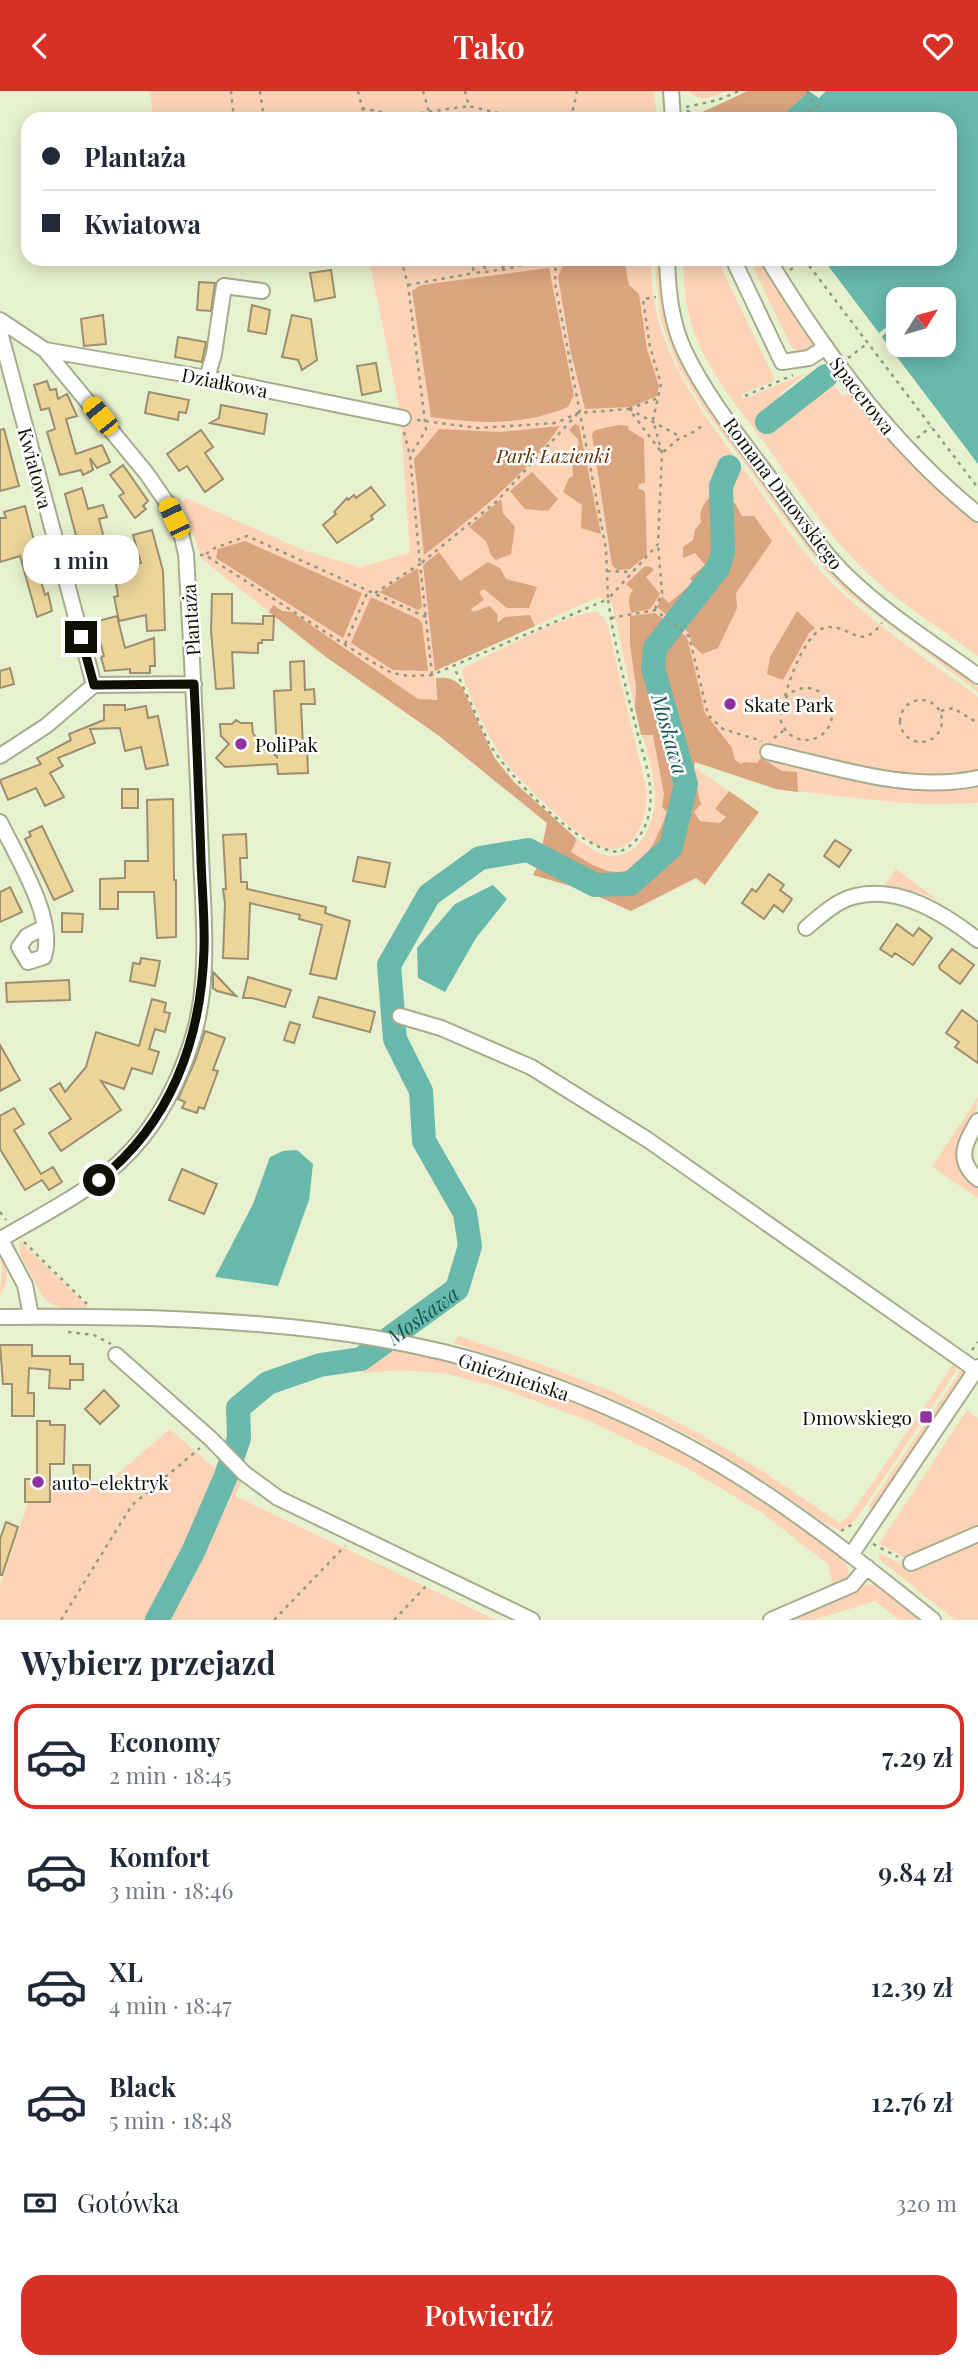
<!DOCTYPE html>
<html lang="pl">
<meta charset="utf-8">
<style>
body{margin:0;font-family:"Playfair Display",serif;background:#f2f2f3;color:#1f2937;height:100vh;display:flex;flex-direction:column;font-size:26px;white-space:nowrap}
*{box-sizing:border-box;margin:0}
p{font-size:23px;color:#747a83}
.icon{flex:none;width:38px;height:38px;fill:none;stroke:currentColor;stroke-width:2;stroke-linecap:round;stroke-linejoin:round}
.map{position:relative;height:1529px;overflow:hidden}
.panel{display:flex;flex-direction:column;background:#fff;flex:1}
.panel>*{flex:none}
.top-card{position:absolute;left:21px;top:21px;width:936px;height:154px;border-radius:21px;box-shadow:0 4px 18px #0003;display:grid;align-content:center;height:154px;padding:0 21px;background:#fff}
.needle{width:46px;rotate:53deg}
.tools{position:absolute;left:886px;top:196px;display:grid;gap:14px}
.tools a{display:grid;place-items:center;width:70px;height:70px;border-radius:14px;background:#fff;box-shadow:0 4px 18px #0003;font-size:35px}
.end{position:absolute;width:32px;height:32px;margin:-16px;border:9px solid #0e1005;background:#fff;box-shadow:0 0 0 4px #fff}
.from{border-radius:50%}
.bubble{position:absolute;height:49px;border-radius:21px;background:#fff;box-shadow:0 4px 18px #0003;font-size:23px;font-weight:600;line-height:49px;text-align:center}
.car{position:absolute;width:21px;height:42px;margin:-21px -10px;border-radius:9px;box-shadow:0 0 5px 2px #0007;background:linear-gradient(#f5c518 24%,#345 0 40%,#f5c518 0 76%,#345 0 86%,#f5c518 0)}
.top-card b{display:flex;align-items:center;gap:24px;height:66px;font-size:26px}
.top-card b+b{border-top:2px solid #e0e1e3}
.top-card i{width:18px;height:18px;background:#1f2937}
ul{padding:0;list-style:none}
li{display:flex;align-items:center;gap:21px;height:105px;margin:0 14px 10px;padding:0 7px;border:4px solid transparent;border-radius:21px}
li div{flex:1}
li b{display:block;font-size:26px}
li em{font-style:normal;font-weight:600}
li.on{border-color:#d93025}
li>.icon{width:63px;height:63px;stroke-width:1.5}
h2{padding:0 21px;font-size:32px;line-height:84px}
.pay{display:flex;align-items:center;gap:18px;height:77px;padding:0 21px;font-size:26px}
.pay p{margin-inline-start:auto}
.cta{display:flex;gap:14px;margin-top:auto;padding:14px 21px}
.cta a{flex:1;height:80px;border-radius:21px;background:#d93025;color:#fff;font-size:28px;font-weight:600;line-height:80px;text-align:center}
header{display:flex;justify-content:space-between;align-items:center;height:91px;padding:0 21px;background:#d93025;color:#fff;font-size:32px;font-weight:600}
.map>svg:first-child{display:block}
.green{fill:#fcd3b6}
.forest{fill:#daa47e}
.water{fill:#68b8ac;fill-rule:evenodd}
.pier{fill:#e8f1cf}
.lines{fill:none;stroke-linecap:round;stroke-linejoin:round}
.river{stroke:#68b8ac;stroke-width:24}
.building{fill:#edd498;stroke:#9b8f70;stroke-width:2}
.minor-casing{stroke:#a5ad8d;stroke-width:18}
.path{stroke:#949a81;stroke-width:2.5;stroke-dasharray:3.5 5;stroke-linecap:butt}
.minor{stroke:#fff;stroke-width:14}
.route{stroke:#0e1005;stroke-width:9}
.poi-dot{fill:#8e339e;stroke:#fff;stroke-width:2.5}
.labels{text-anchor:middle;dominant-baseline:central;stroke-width:5;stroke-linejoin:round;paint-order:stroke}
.street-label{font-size:19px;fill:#0e1005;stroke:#fff}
.park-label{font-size:19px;font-style:italic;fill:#643203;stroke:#fff}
.poi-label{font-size:19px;fill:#0e1005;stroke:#fff;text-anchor:start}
.water-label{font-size:21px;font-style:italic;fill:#13584f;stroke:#fff}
</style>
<header><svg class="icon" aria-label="back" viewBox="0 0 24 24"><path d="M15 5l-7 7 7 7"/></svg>Tako<svg class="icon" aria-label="heart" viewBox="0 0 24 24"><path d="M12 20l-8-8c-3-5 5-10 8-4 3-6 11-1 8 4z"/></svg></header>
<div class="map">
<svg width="978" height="1529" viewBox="0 0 978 1529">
<rect width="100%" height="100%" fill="#e8f1cf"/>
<path class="green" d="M150 0H654L657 28H153Z
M689 0H726C711 6 702 13 689 0Z
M369 168H651C649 261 705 323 756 395 781 429 804 466 835 495 878 537 930 570 978 606V712L930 713 892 711 776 698 695 671 694 676 759 721 705 794 696 787 631 820 581 798 533 784 538 774 577 748C589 756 601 766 616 765 642 763 655 729 655 707 655 677 642 647 635 618 627 583 620 547 612 512L598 506 435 580 438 644 326 566 202 468 182 411 186 407 305 460 360 476 410 462 400 320Z
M654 168H659C657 261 711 318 761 389 788 426 813 465 847 496 887 534 934 563 978 596V601L846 501 816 469 779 420 702 315 677 273 661 231Z
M683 168H717L775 289 741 304 744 308 807 282 781 302 775 316 765 324V328L770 333C789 319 817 310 829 289L843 305 850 301C890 348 930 391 978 430V565C944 540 907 517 875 489 833 452 801 403 768 357 741 320 710 284 694 241 685 218 684 193 683 168Z
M749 168H759L819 258 806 262 792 257Z
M597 521 604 527 607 532 647 701C647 729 634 771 597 754 576 744 520 691 506 672 492 654 467 602 462 581L465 576 475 571C501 558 571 521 597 521Z
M896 778 939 810 920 802 885 794Z
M978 1006C978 1035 943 1048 964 1078 968 1085 971 1091 978 1095V1107L932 1076Z
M19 1149 87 1215V1218L61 1217 51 1213 43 1206 20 1164Z
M0 1163C8 1178 10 1189 0 1204L2 1177Z
M459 1245C533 1271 608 1295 677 1331 734 1360 787 1396 840 1432L851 1423 955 1271 960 1274 857 1427 852 1432 840 1439 826 1433C772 1396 718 1358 659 1329 593 1297 523 1274 453 1252Z
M362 1252C470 1268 588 1308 683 1362 739 1394 791 1430 842 1468 850 1477 851 1482 843 1492L833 1494 828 1473 762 1422 687 1377 592 1331 497 1296 443 1282 399 1279 363 1282Z
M962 1278 965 1280 872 1420 869 1415Z
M967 1319 978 1327V1437L906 1467 879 1453Z
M170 1338 214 1377 219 1369 242 1390 235 1405 496 1529H0V1494L28 1411H50V1393L100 1398Z
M978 1452V1529H955L879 1468V1462L912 1479Z
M870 1493 878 1495 920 1529H899L875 1510 814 1529H787L856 1497Z"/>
<path class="forest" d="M748 0H809L779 28H705L698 23Z
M570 168H624L629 194 639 203 647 258 659 295 657 305 631 316 585 318 571 262 558 186 563 174Z
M549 177 574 304 568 316C522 335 479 333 431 326L412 200 421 194Z
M575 333 579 335 601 443 581 437 582 414 563 401 569 387 573 385 572 356 579 355 578 348 569 339Z
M619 334 628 335 629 339 644 348 645 392 639 393 638 398 643 399 645 402 647 464 630 478 617 479 612 474 592 343 595 339Z
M560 335C524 386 473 426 424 464L414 368 439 338 500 341Z
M532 381 558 408 548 420 525 418 510 400Z
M710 406 735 412 742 425H754L772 450 736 502 737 517 718 557 702 563 693 554 688 541 657 516 662 505 669 512 693 492 690 487 705 474 695 462 683 467V456L693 449 695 439 701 431C699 421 702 414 710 406Z
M501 408 503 422 515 436 511 463 496 469 491 464 486 450 469 436Z
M245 450 362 502 343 547 216 467 218 458Z
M439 461 460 490 488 471 500 477 506 488 537 496 529 517H507L484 498 479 501 484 509 471 518 473 521 490 515 498 524 497 532 505 526 530 524 535 535 435 580 423 474Z
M645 475 651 476 654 479 646 486 660 503 650 518 631 522C629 514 627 506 633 499L626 493Z
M418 477 422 516 418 519 379 501Z
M371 506 418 528 422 532 428 580 393 579 351 552Z
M273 514 282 520 292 521 418 608 437 609 436 587C449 586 453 587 462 596L494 666 514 691 577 748 571 761C584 769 600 780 616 781 644 783 659 742 667 721L662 716 664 703 653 644H641L635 617 636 596 630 553V525L655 522 687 546 705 622 732 657 735 669 741 673 744 671 757 672 761 667 782 680 797 681 798 701 776 698 695 671 693 683 701 713 694 721 700 730 720 732 726 726 715 718 729 700 759 721 705 794 696 787 631 820 581 798 533 784 538 774 547 732 438 644 326 566 269 521Z
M797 520 815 537 809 542 783 589 767 583 770 566Z"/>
<path class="water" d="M809 0 819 7 826 0H978V373L823 168H950V28H779ZM898 208H943V254H898Z
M823 281 829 289C818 308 792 321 772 331L769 326C784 311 802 288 823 281Z
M493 794 507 808 476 847 445 901 418 887 417 857 455 813Z
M297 1059 313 1073 309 1109 278 1195 215 1186 253 1113 270 1066 283 1060Z"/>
<path class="pier" d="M896 223H898V245L892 237 881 246 879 242 889 234 887 230Z"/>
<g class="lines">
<g class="river">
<path d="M767 331 826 285"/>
<path id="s1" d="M157 1529 193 1461 226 1385 239 1347 238 1317 268 1292 320 1274 361 1268 457 1198 470 1155 465 1122 424 1050 421 1000 395 948 389 874 429 804 480 767 528 759 595 794 630 793 671 756 686 693 653 577 655 557 718 477 723 461 721 395 729 376"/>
</g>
</g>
<path class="building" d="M331 179 335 206 315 210 310 182Z
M199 191 215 192 211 220 197 219Z
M252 214 270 219 266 243 248 240Z
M103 224 106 253 84 255 81 228Z
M292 224 311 228 317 269 302 279 298 269 282 266Z
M178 246 206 251 202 271 175 266Z
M376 272 381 300 362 304 357 275Z
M47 290 50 299 56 298 58 308 67 303 77 325 66 328 76 363 102 354 110 371 97 377 90 367 93 379 83 384 81 379 60 384 47 341 55 338 49 317 41 319 34 294Z
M149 301 189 309 186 322 179 321 178 329 145 322Z
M221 314 267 323 264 343 210 332 219 327Z
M4 338 19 395 0 400V339Z
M201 339 213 356 205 362 223 388 205 401 187 375 179 380 167 363Z
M123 374 148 410 143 415 146 418 135 427 119 405 124 402 110 384Z
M371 396 385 414 371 425 373 428 337 452 323 434 336 423 334 421 347 407 348 409 354 404 356 407Z
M82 397 88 418 103 414 107 426 99 428 110 470 84 475 65 403Z
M25 415 40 473 36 474 45 504 48 502 52 520 37 526 20 465 0 471V427H6L4 421Z
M152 439 163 480 165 539 147 540 146 524 119 530 114 506 118 505 113 474 141 472 133 444Z
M212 503H232V532L263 533V525H274L273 549H262V552H258V562L232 561 234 597 216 598 211 540Z
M117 525 125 557 154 547 155 575H150V582H130V578L105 580 101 566 104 565 95 531Z
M304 570 305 599 314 598 315 613H301L303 656 307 655 308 682 278 683 277 673 225 676 216 667 229 653 221 645 220 633H232L236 629 241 632H252L253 643 277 666 274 600 291 599 290 571Z
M10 577 14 593 0 597V580Z
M104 614H125V619L146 615 148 627 158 625 168 674 146 678 141 656 125 660 120 637 90 638 95 652 58 667 63 675 50 682 64 706 45 715 36 697 8 709 0 689 41 673 37 667 71 649 69 643 104 629Z
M122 698H138V717H122Z
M173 708 174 789H176V846L157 847 154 801H118V818H100V788L125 787V770H148L147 709Z
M42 735 73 800 54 809 25 748 31 745 29 741Z
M246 743 247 767H240L241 791H247V798L326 816 325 822 350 830 336 888 310 883 322 834 299 828 300 824 250 812 248 868 223 867 225 812 223 798H226L223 744Z
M835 749 851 759 839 776 824 765Z
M358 766 390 772 385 796 353 790Z
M769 783 784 794 780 799 792 808 783 821 774 814 764 828 742 812 752 798 756 801Z
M10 796 22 821 0 831V801Z
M62 822 83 823 82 841H62Z
M897 833 913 845 919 837 932 847 913 874 895 862 892 866 880 858Z
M952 858 974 874 960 893 940 878 939 875Z
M141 867 160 870 155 895 130 890 133 872 140 873Z
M213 881 236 905 217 900 213 897Z
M248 886 291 899 285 916 252 907H243Z
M69 889 70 909 7 911 6 892Z
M319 906 375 921 370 941 313 926Z
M152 908 166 912 164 921 170 922 165 941 155 938 149 958 159 961 152 983 132 977 124 998 101 990 121 1019 61 1060 49 1042 71 1028 50 998 60 992 65 1001 86 976 96 941 139 955Z
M962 919 978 931V972L955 956 959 951 946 942Z
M290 931 300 934 294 952 284 949Z
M205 940 225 947 213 979 218 980 204 1018 199 1016 197 1022 182 1017 185 1011 178 1008 195 970Z
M0 954 20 989 0 1000Z
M14 1017 24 1033 14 1039 41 1083 53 1076 62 1091 49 1099 42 1089 25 1099 0 1058V1025Z
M182 1078 217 1093 204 1123 169 1109Z
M0 1254H32V1265H70V1273H83V1289H70V1298L49 1297 50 1279 29 1277 28 1302H34V1325H12V1293H3Z
M104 1299 119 1315 100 1333 85 1318Z
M37 1330H50V1334H65L64 1373H50V1411H25V1388H37Z
M73 1374H90V1389H74Z
M6 1431 18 1436 2 1484H0V1448Z"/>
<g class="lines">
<g class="minor-casing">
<path id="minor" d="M671 0 673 28
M667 168C668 200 671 232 685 261 707 307 741 348 771 389 795 421 818 457 847 485 886 523 934 553 978 585
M733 168 782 271 809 267 826 256
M768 168C825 262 892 354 978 423
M0 229 45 259 147 383 167 412 181 442 186 463C192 563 197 664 201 764 203 821 210 883 195 939 185 976 166 1017 142 1047 104 1095 51 1118 1 1148
M0 241 94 594
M45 259 207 287 403 327
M207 287 214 263 224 195 262 200
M768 661C836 676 908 702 978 687
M0 665 46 635 94 594 194 593
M0 731C17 767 56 827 44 866L28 871 19 856 27 845 45 836
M806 837C819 826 835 811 852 806 898 793 943 822 978 849
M400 925 441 937 531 976 648 1049 976 1279
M978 1030C965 1051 955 1069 978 1088
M0 1147 25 1194 31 1225
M0 1226C125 1225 251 1227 374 1247 496 1267 619 1313 724 1376 798 1421 866 1475 933 1529
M116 1264 211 1348 244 1382 278 1407 532 1529
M851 1464 978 1276
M911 1472 978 1443
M771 1529 852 1494 867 1476"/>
</g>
<path class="path" d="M231 0 234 28
M260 0 264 28
M358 0 365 28
M423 0 431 28
M465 0 469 15 498 22 508 28
M807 0 815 17
M686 16 718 9 739 0
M362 17 399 25 469 15
M687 19 696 28
M809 20 820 14
M571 28 577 0
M401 168 408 194 426 339 410 365 420 473 497 410 578 322
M471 168 474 182C488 180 503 182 510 168
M479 168 487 180
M556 168 555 192 606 458 608 508 658 453 662 362 653 329 661 293 650 256 643 208 656 206
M804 168 978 397
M502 179 546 168
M790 179 804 169
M408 194 474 182
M848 267 868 252
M745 305 793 284
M629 318 681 346
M629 318 658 307
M417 329 478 337 556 332 578 322 629 318 662 362 681 346 689 344 702 335
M404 341 410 365
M917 347 931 336
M206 463 215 457 247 445 426 526
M200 464H205L369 569 392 582 409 585 432 584 608 508C614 553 626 597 637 640 643 664 653 690 650 715 648 736 638 753 619 761 580 760 508 685 489 652L454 576
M607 480 632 481
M375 502 420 473 432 584
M655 518 662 502 658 453
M611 527 655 519 689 545 708 624 723 638 762 650
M345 553 368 500
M780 623a26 26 0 1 1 52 0a26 26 0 1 1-52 0Z
M785 605C790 587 808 534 830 536 855 537 860 560 882 532
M900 630a21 21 0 1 1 42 0a21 21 0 1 1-42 0Z
M941 620 953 617 978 632
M774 647 784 639
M0 1121 6 1129
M24 1151 87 1213
M68 1241 94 1244 111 1253
M972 1259 978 1251
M841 1440 853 1433
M873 1453 898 1466
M61 1529 132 1414 200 1357
M274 1529 345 1455
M394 1529 428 1493"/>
<use href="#minor" class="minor"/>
</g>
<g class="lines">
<path class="route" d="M81 546 94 594 194 593C197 652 199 710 201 769 202 799 205 830 204 859 201 949 171 1032 99 1089"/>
</g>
<g class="poi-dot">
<circle cx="730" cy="613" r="7"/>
<circle cx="241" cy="653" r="7"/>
<rect x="919" y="1319" width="14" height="14" rx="3.5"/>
<circle cx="38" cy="1391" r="7"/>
</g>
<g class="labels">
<g class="street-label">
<text transform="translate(225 291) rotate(11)">Działkowa</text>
<text transform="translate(863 304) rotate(52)">Spacerowa</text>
<text transform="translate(36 377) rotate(75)">Kwiatowa</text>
<text transform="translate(784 402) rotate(53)">Romana Dmowskiego</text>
<text transform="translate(190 529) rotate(-94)">Plantaża</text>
<text transform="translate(514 1285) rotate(18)">Gnieźnieńska</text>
</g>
<g class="park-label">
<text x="553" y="364">Park Łazienki</text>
</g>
<g class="poi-label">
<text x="744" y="613">Skate Park</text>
<text x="255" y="653">PoliPak</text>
<text x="912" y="1326" text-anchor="end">Dmowskiego</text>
<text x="52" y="1391">auto-elektryk</text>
</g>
<g class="water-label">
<text transform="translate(671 643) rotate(74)">Moskawa</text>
<text stroke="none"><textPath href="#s1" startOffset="441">Moskawa</textPath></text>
</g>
</g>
</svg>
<div class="tools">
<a><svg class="needle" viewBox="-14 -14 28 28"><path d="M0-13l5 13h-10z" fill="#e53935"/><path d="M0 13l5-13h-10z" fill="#747a83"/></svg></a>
</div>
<i class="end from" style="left:99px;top:1089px"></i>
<i class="end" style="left:81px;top:546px"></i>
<div class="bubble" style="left:23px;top:444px;width:116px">1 min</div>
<i class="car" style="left:100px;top:325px;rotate:321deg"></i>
<i class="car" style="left:174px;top:427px;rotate:335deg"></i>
<div class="top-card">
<b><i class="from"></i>Plantaża</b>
<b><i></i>Kwiatowa</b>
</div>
</div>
<section class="panel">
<h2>Wybierz przejazd</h2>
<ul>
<li class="on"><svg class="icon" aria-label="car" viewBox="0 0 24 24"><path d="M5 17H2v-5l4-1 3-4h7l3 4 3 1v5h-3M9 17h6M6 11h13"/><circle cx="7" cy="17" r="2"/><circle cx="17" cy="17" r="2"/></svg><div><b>Economy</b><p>2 min · 18:45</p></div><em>7.29 zł</em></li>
<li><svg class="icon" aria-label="car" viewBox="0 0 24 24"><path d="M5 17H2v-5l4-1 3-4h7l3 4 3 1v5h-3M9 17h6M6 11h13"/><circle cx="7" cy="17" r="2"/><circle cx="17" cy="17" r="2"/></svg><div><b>Komfort</b><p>3 min · 18:46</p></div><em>9.84 zł</em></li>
<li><svg class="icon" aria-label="car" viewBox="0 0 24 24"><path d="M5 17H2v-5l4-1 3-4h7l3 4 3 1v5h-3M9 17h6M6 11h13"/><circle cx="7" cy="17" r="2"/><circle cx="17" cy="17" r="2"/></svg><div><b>XL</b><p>4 min · 18:47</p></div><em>12.39 zł</em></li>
<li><svg class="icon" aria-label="car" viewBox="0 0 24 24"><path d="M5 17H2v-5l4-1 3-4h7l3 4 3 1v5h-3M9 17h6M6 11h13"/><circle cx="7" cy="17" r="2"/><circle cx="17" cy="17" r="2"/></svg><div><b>Black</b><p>5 min · 18:48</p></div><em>12.76 zł</em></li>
</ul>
<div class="pay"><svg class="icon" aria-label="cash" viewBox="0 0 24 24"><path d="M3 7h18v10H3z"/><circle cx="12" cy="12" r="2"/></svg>Gotówka<p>320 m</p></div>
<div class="cta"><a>Potwierdź</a></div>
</section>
